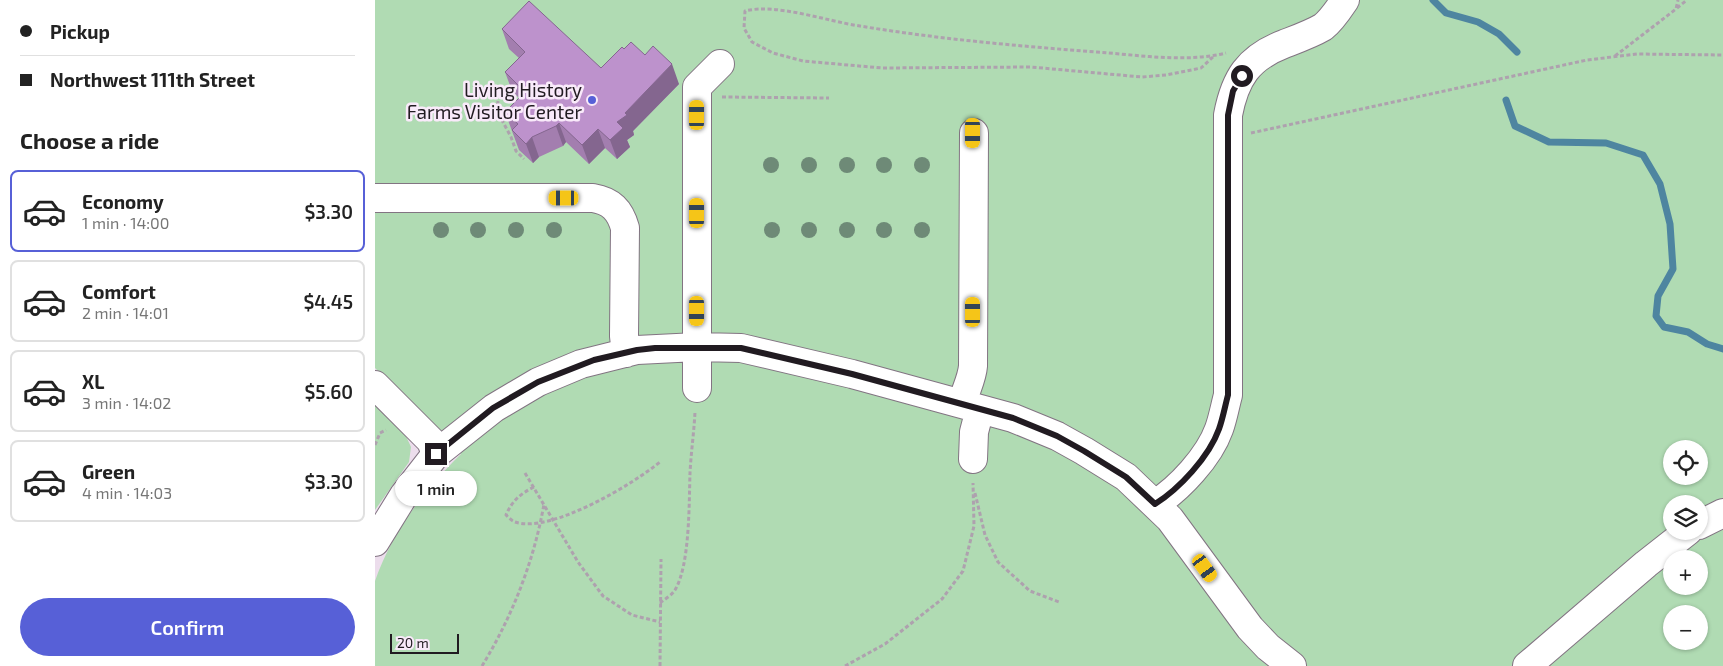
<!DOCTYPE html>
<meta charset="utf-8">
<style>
body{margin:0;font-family:"Exo 2",sans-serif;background:#f6f6f6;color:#222;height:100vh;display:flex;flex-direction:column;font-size:19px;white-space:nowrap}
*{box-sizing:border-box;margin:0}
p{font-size:16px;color:#767676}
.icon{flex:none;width:28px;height:28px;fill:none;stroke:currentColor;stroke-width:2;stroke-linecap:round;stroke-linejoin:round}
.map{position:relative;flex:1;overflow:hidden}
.details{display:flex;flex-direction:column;background:#fff;width:375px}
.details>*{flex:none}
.banner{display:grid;align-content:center;height:110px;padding:0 20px;background:#fff}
.fabs{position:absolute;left:1288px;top:440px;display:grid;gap:10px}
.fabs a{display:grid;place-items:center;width:45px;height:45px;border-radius:50%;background:#fff;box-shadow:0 1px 4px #0004;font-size:25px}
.scale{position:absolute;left:15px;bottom:12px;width:69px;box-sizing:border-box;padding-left:5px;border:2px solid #211b21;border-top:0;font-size:14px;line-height:18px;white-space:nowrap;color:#211b21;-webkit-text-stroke:4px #f9eafa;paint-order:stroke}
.end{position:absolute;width:22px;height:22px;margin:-11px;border:6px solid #211b21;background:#fff;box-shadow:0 0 0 2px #fff}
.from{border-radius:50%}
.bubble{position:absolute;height:35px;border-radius:18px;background:#fff;box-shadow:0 1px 4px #0004;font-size:16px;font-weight:600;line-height:35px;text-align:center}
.car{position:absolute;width:15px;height:30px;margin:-15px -8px;border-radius:6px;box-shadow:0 0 4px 1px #0007;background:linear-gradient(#f5c518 24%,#345 0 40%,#f5c518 0 76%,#345 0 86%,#f5c518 0)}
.banner b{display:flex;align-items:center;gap:18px;height:48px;font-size:19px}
.banner b+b{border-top:1px solid #e0e0e0}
.banner i{width:12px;height:12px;background:#222}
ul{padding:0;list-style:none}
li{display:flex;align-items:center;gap:15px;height:82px;margin:0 10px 8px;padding:0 10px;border:2px solid #e0e0e0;border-radius:8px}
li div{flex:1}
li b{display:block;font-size:19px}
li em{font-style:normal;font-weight:600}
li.current{border-color:#5760d7}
li>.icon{width:45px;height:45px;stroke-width:1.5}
h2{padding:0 20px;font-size:22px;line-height:60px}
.primary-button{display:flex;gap:10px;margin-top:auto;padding:10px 20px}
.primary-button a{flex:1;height:58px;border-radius:30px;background:#5760d7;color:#fff;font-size:20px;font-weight:600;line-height:58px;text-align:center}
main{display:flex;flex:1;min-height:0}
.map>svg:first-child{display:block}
.green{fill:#b0dbb3;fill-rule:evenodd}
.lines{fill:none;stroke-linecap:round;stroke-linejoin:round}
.stream{stroke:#4e85a0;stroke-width:7}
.minor-casing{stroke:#827482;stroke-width:30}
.path{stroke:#aea1ae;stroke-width:3;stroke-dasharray:4 2.5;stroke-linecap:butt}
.minor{stroke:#fff;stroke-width:28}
.tree{fill:#6e8a77}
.wall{fill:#a37eaf}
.shaded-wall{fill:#84668f}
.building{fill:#bd92cc;stroke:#84668f}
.route{stroke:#211b21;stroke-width:6}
.poi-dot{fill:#5760d7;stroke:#f9eafa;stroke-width:2}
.labels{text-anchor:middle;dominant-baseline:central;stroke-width:5;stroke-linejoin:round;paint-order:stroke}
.poi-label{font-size:19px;fill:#211b21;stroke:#f9eafa;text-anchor:end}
</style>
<main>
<section class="details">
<div class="banner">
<b><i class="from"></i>Pickup</b>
<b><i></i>Northwest 111th Street</b>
</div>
<h2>Choose a ride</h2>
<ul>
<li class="current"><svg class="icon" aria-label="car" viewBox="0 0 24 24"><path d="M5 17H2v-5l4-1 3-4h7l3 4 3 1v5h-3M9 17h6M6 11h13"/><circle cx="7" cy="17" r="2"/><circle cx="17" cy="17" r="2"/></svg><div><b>Economy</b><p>1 min · 14:00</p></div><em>$3.30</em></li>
<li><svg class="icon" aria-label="car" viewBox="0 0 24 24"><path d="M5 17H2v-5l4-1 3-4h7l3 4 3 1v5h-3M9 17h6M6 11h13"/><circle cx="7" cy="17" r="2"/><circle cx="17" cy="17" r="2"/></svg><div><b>Comfort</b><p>2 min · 14:01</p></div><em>$4.45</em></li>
<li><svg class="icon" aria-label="car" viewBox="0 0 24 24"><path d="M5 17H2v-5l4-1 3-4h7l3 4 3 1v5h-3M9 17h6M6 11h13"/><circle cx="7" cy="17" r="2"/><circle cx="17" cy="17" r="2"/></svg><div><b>XL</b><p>3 min · 14:02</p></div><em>$5.60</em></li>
<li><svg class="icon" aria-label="car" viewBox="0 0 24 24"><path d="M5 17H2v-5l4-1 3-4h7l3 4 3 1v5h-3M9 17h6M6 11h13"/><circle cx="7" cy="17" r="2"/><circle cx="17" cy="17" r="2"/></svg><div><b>Green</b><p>4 min · 14:03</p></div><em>$3.30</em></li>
</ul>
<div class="primary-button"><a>Confirm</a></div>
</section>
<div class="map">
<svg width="1348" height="666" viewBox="0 0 1348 666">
<rect width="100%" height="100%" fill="#ecddec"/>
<path class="green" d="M0 0H1348V666H0V581C17 532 49 490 86 454L0 368ZM1296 449H1324V476H1296ZM1296 504H1324V531H1296ZM1296 559H1324V586H1296ZM1296 614H1324V641H1296Z
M0 405 30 434 36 447 34 462 0 510Z"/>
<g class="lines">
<path class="stream" d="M1058 0 1071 13 1103 22 1124 34 1142 52
M1131 100 1140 126 1174 142 1231 143 1268 155 1285 184 1295 224 1298 269 1283 296 1281 316 1289 327 1313 332 1332 344 1348 349"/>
<g class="minor-casing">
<path id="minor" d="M0 198H218C236 201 245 210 250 228L249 336 251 353
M0 385 56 441 61 454
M322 388V87L345 64
M587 404C590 391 597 379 598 366L599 133
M598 459 599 432 605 409
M780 504C804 489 834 457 844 429 848 418 850 406 853 395V115C860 78 873 58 909 44 922 39 936 34 948 27 957 20 964 9 970 0
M1324 525 1348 513
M0 542 29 495 61 454 119 408 163 382 206 364 262 350 322 347 366 348 477 374 638 418 682 436 709 451 751 477 795 519 875 628 893 647 917 666
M1152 666 1271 564 1313 531"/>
</g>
<path class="path" d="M1302 8 1312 0
M1240 56 1301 9 1303 0
M838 57 826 68 791 75 767 77 656 67 507 68 428 61 398 53 377 42 369 28 370 11C401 3 451 21 485 26 563 39 643 46 722 52 764 55 810 63 851 53
M347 97 454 98
M123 101 122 111 136 137 141 151 149 159
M876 133 1212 60 1262 54 1348 55
M0 445 5 433 11 430
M150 473 203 562 228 596 257 615 285 622
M159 487C145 494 137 501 131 515 134 518 137 521 140 522 175 534 259 484 286 461
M600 493 610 535 623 562 655 591 684 602
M285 603C290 599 297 595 300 590 315 565 314 503 315 473 316 453 319 432 320 412
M107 666C137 617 159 561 169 504
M285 666 286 559
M470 666 510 644 567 599 588 571 599 526 598 483"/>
<use href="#minor" class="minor"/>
</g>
<g class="tree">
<circle cx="396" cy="165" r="8"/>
<circle cx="434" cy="165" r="8"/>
<circle cx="472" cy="165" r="8"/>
<circle cx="509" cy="165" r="8"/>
<circle cx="547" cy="165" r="8"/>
<circle cx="66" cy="230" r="8"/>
<circle cx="103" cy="230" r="8"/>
<circle cx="141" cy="230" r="8"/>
<circle cx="179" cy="230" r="8"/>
<circle cx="397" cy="230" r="8"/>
<circle cx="434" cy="230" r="8"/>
<circle cx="472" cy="230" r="8"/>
<circle cx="509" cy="230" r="8"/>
<circle cx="547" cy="230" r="8"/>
</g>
<path class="wall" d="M127 29 226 68 249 49 270 55 304 84 258 131 259 135 252 140 255 147 242 159 230 148 214 164 191 142 188 146 164 157 158 163 144 150 130 112 144 98 137 91 130 72 144 58 134 49Z"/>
<path class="shaded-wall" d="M297 64 304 84 258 131 259 135 252 140 255 147 242 159 235 140 242 122 250 113Z
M184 123 191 142 188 146 181 126Z
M223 129 230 148 214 164 207 145Z
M157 137 164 157 158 163 151 144Z"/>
<path class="building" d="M154 1 226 68 247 47 249 49 256 42 270 55 278 46 297 64 250 113 252 115 242 122 248 128 235 140 223 129 207 145 184 123 181 126 157 137 151 144 137 130 143 124 130 112 146 96 145 95 149 91 130 72 150 52 127 29Z"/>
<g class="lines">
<path class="route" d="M61 454 118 408 163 382 219 360 262 350 280 348H366L477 374 638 418 682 436 709 451 751 477 780 504C804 489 834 457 844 429 848 418 850 406 853 395V115L858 91 867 76"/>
</g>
<circle class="poi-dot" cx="217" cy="100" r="5"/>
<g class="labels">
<g class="poi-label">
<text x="207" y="89">Living History<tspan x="207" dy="22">Farms Visitor Center</tspan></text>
</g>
</g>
</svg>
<div class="fabs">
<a><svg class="icon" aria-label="locate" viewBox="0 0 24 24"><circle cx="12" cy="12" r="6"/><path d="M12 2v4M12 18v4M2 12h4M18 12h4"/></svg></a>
<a><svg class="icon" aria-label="layers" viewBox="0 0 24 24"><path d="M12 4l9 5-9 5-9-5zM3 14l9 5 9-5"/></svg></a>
<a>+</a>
<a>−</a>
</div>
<div class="scale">20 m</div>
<i class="end from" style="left:867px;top:76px"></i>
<i class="end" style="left:61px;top:454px"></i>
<div class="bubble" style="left:20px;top:471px;width:82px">1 min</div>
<i class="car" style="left:322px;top:115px;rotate:0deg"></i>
<i class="car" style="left:598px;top:133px;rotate:180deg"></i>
<i class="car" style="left:189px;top:198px;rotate:270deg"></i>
<i class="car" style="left:322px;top:213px;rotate:0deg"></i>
<i class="car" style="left:322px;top:311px;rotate:180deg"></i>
<i class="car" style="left:598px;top:312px;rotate:0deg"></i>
<i class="car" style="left:830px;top:568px;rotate:144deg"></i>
</div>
</main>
